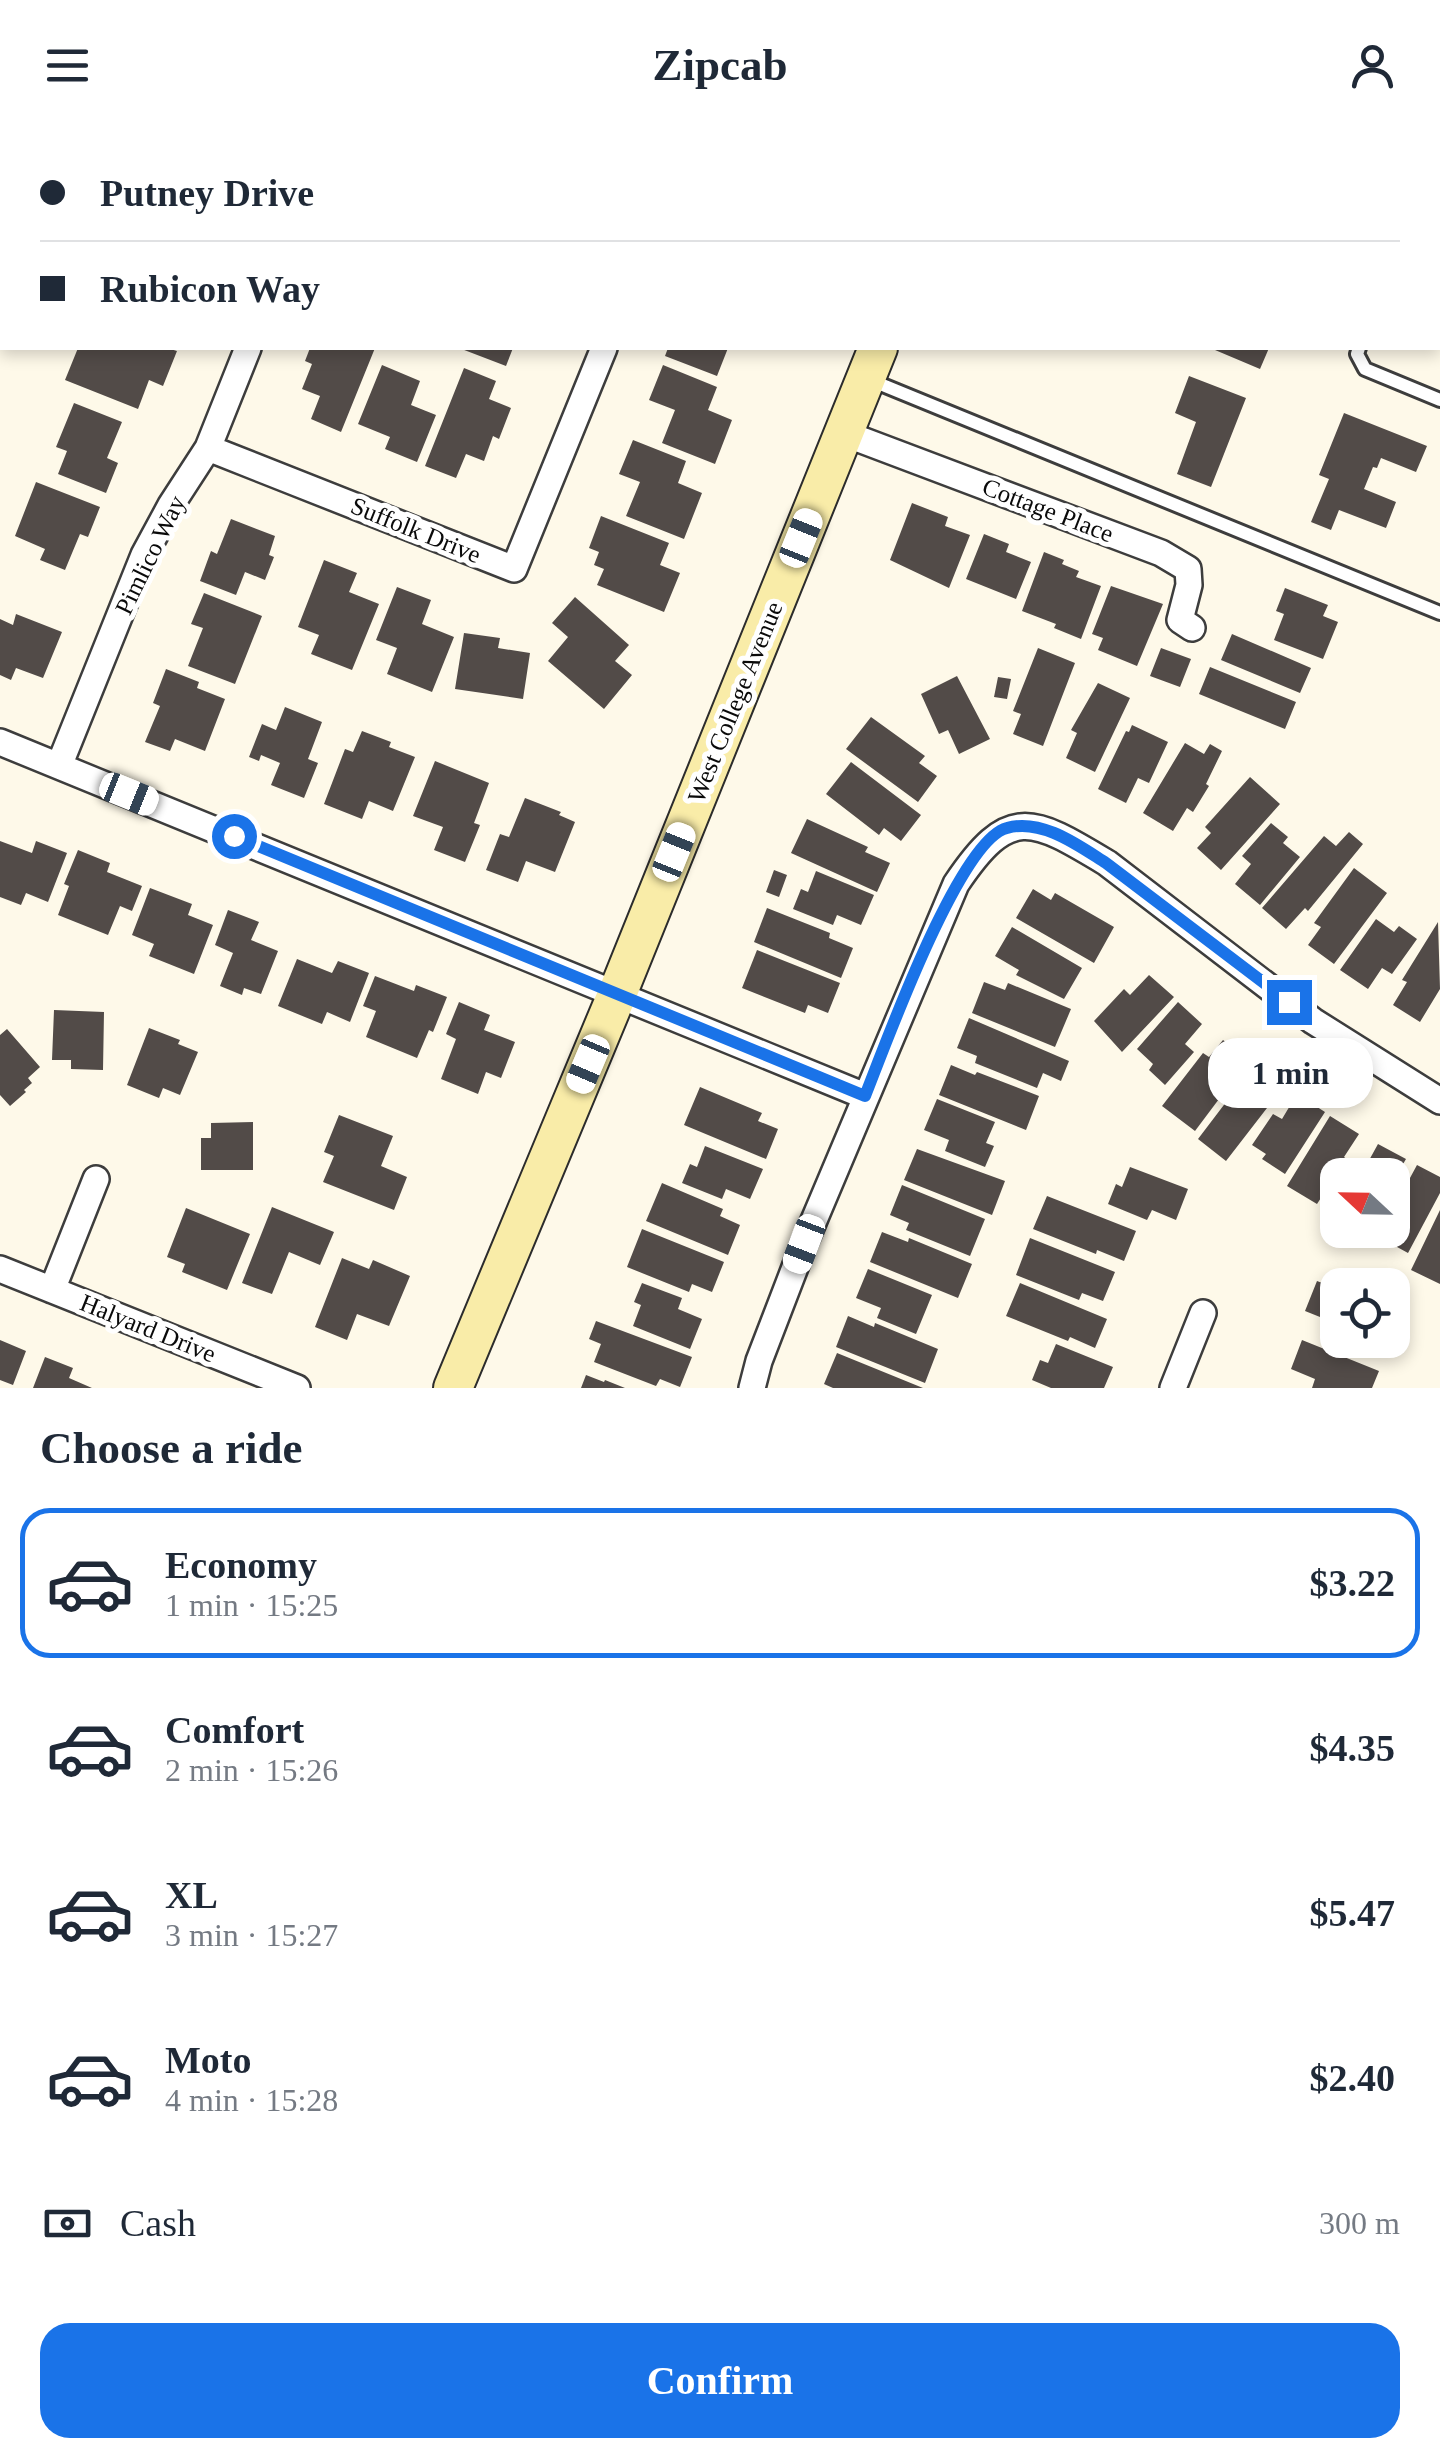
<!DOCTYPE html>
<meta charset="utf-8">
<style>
body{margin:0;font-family:"Times New Roman",serif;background:#f2f2f3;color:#1f2937;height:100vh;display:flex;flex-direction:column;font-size:38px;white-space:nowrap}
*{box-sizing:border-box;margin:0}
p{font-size:32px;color:#747a83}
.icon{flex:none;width:55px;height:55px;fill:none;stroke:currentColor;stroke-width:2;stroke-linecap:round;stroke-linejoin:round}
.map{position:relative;height:1258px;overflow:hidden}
.panel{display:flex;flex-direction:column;background:#fff;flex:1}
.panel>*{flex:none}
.hud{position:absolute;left:0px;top:0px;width:1440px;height:220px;box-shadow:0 5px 15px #0003;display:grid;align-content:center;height:220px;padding:0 40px;background:#fff}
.needle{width:65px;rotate:292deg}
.buttons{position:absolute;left:1320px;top:1028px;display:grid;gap:20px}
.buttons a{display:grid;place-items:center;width:90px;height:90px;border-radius:20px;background:#fff;box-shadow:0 5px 15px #0003;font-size:50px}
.end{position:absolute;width:45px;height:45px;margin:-22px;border:12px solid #1a73e8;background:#fff;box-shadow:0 0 0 5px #fff}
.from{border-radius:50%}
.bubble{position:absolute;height:70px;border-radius:30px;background:#fff;box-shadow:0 5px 15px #0003;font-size:32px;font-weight:800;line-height:70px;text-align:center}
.car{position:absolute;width:30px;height:60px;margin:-30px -15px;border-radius:12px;box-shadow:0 0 8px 2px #0007;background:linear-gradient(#fff 24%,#345 0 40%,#fff 0 76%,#345 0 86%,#fff 0)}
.hud b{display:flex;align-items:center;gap:35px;height:95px;font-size:38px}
.hud b+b{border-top:2px solid #e0e1e3}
.hud i{width:25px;height:25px;background:#1f2937}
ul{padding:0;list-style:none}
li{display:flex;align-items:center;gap:30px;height:150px;margin:0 20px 15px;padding:0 20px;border:5px solid transparent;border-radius:30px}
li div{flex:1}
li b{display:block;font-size:38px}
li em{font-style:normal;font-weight:800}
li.on{border-color:#1a73e8}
li>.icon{width:90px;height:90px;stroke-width:1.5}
h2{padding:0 40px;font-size:45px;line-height:120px}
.pay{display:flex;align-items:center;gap:25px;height:110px;padding:0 40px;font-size:38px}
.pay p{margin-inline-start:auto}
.action{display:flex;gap:20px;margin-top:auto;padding:20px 40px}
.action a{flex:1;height:115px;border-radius:30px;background:#1a73e8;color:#fff;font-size:40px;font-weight:800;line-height:115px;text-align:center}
header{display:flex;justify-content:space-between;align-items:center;height:130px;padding:0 40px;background:#fff;font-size:45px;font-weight:800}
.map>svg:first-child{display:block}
.building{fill:#524b48}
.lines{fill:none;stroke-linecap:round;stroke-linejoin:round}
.lane-casing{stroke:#3d3d3d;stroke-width:18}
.street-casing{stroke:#3d3d3d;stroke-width:30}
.secondary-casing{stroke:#2c2c2c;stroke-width:42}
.lane{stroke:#fff;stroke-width:12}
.street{stroke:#fff;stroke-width:25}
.secondary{stroke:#f9eca8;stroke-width:38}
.route{stroke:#1a73e8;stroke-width:12}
.labels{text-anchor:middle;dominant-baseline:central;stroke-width:10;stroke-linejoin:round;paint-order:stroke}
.street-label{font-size:25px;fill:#0a0a0a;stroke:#fff}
</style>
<header><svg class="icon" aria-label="menu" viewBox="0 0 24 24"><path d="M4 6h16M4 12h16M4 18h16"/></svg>Zipcab<svg class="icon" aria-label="person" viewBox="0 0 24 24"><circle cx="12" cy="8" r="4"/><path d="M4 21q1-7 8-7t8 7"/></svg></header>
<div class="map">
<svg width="1440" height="1258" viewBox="0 0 1440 1258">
<rect width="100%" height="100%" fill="#fef9e9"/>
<path class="building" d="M78 218H167L177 221 163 256 149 250 138 279 65 250Z
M310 218H375L341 302 311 289 320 266 302 259 312 234 305 231Z
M459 218H513L506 236Z
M668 218H728L717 246 665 226Z
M1216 218H1269L1260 239 1215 220Z
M382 235 420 251 411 275 436 285 417 332 385 319 390 307 358 294Z
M663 235 717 257 708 280 732 290 715 334 662 313 675 280 649 270Z
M464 238 496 251 489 269 511 278 499 309 493 306 484 331 466 324 456 348 425 336Z
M1189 246 1246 268 1211 357 1177 344 1196 292 1175 283Z
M74 273 122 292 107 328 118 333 106 363 58 344 67 321 56 317Z
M1344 283 1427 316 1416 342 1381 328 1377 338 1373 337 1364 359 1396 372 1386 398 1339 380 1331 400 1311 392 1329 349 1319 345Z
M633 310 686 331 678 353 702 363 684 409 626 386 640 352 619 344Z
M36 352 100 377 88 407 80 404 65 440 40 430 45 419 15 406Z
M912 373 948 387 945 396 970 405 949 458 890 430Z
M601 386 669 413 660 435 680 443 664 482 597 455 604 439 594 435 599 422 589 418Z
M231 389 275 406 269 425 274 427 265 450 245 442 236 465 200 451 211 421 217 424Z
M984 404 1009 414 1006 422 1031 432 1016 469 966 449Z
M1044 422 1064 430 1062 434 1079 441 1076 447 1101 456 1081 509 1054 498 1056 494 1022 481Z
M324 430 357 443 349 462 379 474 352 540 311 524 319 505 298 497Z
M1111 456 1163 474 1137 536 1098 520 1103 508 1092 504Z
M397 457 431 470 422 494 454 507 432 562 387 544 397 518 376 510Z
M1285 458 1328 475 1323 486 1338 492 1323 529 1274 510 1284 484 1276 481Z
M204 463 262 486 235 554 188 536 203 498 191 494Z
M575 467 629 515 615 531 632 545 604 579 548 531 568 507 552 493Z
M16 484 62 502 43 548 16 538 11 550 0 545V489L13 495Z
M464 503 500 508 498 518 530 523 523 569 455 559Z
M1232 504 1311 538 1300 563 1221 530Z
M1038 518 1075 533 1043 616 1013 604 1021 584 1013 581Z
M1161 518 1191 529 1180 557 1150 546Z
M1210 537 1296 572 1285 599 1199 564Z
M166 539 199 552 197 558 225 569 205 621 175 609 170 621 145 612 160 576 153 573Z
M957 546 990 609 959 624 948 600 939 604 921 564Z
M998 547 1011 549 1007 569 994 567Z
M1098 553 1130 568 1095 642 1066 628 1077 603 1071 600Z
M285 577 322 592 308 629 318 633 304 668 271 655 280 633 261 625 259 631 249 627 262 594 276 600Z
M871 587 925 626 919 633 937 646 918 672 846 619Z
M1132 595 1168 612 1149 653 1138 648 1126 673 1098 659 1126 601 1129 602Z
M362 601 391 612 389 617 415 627 393 681 369 671 362 689 324 674 345 619 353 622Z
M1185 613 1204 624 1210 614 1222 621 1206 654 1209 656 1193 682 1187 678 1173 701 1143 683Z
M435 631 489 653 474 693 480 695 465 732 434 720 443 697 413 686Z
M851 632 921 685 901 711 884 698 879 705 826 664Z
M1250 647 1280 674 1221 740 1197 718 1211 703 1205 697Z
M525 668 561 682 559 685 575 692 555 742 526 731 518 752 486 740 500 704 509 707Z
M807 689 868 717 865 722 890 733 877 762 791 723Z
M1271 693 1288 707 1283 713 1300 727 1260 775 1235 754 1251 734 1242 726Z
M1349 702 1363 714 1308 781 1305 778 1286 799 1262 778 1324 706 1336 716Z
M0 711 32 723 36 711 67 723 48 772 26 763 21 775 0 767Z
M78 720 110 733 107 742 142 756 132 781 120 776 108 805 58 785 69 756 64 754Z
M1354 738 1387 763 1334 834 1308 815 1321 797 1314 793Z
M774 740 787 745 779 767 766 762Z
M816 741 874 765 861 795 837 785 833 795 793 779 801 759 808 762Z
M150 758 192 774 188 785 213 795 194 844 149 826 154 814 132 805Z
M1033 759 1051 770 1055 763 1114 797 1094 833 1016 788Z
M767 778 830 803 829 808 853 818 841 848 754 812Z
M228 780 259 792 251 810 278 821 261 864 244 858 242 865 220 856 233 823 215 815Z
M1376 789 1394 802 1399 796 1417 809 1392 844 1382 838 1368 859 1340 840Z
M1438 792 1440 859 1420 892 1393 875 1407 852 1402 850Z
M1012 797 1082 838 1064 869 1016 845 1019 840 995 826Z
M757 820 840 853 828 883 808 875 805 883 742 858Z
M297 829 332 843 338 831 369 843 350 892 327 882 322 894 278 876Z
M1149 845 1174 867 1122 922 1094 891 1124 859 1130 865Z
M375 846 414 861 416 855 447 867 433 902 429 900 417 928 366 907 376 881 363 876Z
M984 852 1005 860 1008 853 1071 879 1055 917 972 883Z
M459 872 490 885 484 900 515 912 501 948 486 942 478 964 441 949 456 909 446 904Z
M1178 872 1202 894 1185 914 1194 922 1165 955 1149 940 1153 934 1137 919Z
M54 880 104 882 103 940 71 939V930H52Z
M969 888 1069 931 1061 951 1043 943 1037 958 975 933 977 926 957 918Z
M149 898 180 910 178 914 198 922 180 965 163 958 159 968 127 955Z
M7 899 40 937 28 948 32 953 24 960 26 962 10 976 0 965V905Z
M1223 910 1249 929 1195 1001 1162 976 1203 923 1209 927Z
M1255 934 1280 953 1264 976 1267 978 1226 1031 1198 1009Z
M951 935 975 945 977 942 1039 966 1026 1000 939 965Z
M700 957 762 983 758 991 778 999 766 1029 684 995Z
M1297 964 1325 982 1285 1044 1262 1029 1266 1024 1252 1015 1273 984 1282 989Z
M937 969 995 992 986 1013 994 1016 985 1037 945 1021 949 1010 924 1000Z
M339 985 393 1006 381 1036 407 1047 394 1080 323 1052 334 1026 324 1022Z
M1330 986 1359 1004 1344 1027 1349 1031 1338 1045 1334 1056 1330 1054 1317 1074 1287 1056Z
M253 992V1040H201V1008H211V993Z
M1378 1014 1406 1029 1392 1053V1045H1352L1360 1030 1367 1034Z
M705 1016 763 1039 750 1069 726 1059 722 1069 682 1053 690 1034 697 1037Z
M917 1019 1005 1051 992 1085 904 1050Z
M1417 1035 1440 1047V1063L1408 1123 1377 1106 1380 1100H1392V1067L1398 1056 1404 1059Z
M1130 1037 1188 1059 1176 1090 1152 1080 1147 1090 1108 1074 1116 1054 1122 1057Z
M662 1053 723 1079 720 1086 740 1095 728 1125 646 1091Z
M902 1055 985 1089 970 1126 906 1100 909 1093 890 1085Z
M1047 1066 1136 1101 1124 1131 1097 1120 1096 1124 1033 1099Z
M272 1077 334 1102 320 1135 289 1122 272 1164 242 1153Z
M186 1078 250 1104 227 1160 182 1142 185 1134 167 1127Z
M1440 1080V1154L1411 1140Z
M642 1099 724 1132 712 1162 692 1154 689 1162 627 1137Z
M882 1102 908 1112 909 1108 972 1134 958 1168 870 1132Z
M1030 1108 1115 1142 1103 1171 1082 1163 1079 1170 1016 1145Z
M342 1128 369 1139 373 1130 410 1146 389 1196 357 1184 347 1210 315 1197Z
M868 1139 932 1165 916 1204 877 1188 881 1178 856 1168Z
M1317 1151 1338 1159V1204L1321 1198 1325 1189 1305 1181Z
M642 1153 682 1168 678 1179 702 1189 690 1219 633 1196 641 1175 634 1172Z
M1020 1153 1107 1189 1095 1218 1070 1207 1068 1211 1006 1186Z
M848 1186 874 1197 875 1193 938 1219 925 1253 836 1217Z
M596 1191 692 1227 680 1257 660 1249 656 1256 594 1232 601 1214 589 1209Z
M0 1210 26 1221 13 1255 0 1250Z
M1302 1210 1379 1241 1372 1258H1312L1315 1249 1291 1239Z
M1056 1214 1113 1237 1104 1258H1051L1032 1250 1040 1230 1048 1233Z
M837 1223 923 1258H833L824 1254Z
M45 1227 73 1238 69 1248 92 1258H33Z
M586 1245 604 1252 605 1250 625 1258H581Z"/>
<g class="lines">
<g class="lane-casing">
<path id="lane" d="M1438 93 1440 94
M1359 218 1357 224 1365 239 1440 270
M868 249 1440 483"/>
</g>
<g class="street-casing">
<path id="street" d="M867 0 873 2
M334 2 335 0
M692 2 693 0
M843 303 1161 423 1188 439 1189 455 1180 490 1192 498
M208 318 514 439 604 218
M0 612 865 966
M59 636 144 425 171 375 208 318 248 218
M0 1139 297 1258
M52 1160 96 1049
M752 1258 759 1231 804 1114 956 754C1009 675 1031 687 1107 733L1313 891 1440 971
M1173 1258 1203 1183"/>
</g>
<g class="secondary-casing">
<path id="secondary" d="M968 2 969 0
M453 1258 618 862 878 218"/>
</g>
<use href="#lane" class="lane"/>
<use href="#street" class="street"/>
<use href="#secondary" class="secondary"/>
</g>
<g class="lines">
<path class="route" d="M234 706 865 966C885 916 959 710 1007 698 1042 688 1079 716 1106 733L1289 872"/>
</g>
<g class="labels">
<g class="street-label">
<text transform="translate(1048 380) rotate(21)">Cottage Place</text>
<text transform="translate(416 400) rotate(22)">Suffolk Drive</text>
<text transform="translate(150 425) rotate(-64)">Pimlico Way</text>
<text transform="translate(735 572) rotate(-68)">West College Avenue</text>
<text transform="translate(148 1198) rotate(22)">Halyard Drive</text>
</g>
</g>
</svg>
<div class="buttons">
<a><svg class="needle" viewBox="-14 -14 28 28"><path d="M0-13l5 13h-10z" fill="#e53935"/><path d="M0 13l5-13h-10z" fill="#747a83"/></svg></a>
<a><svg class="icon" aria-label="locate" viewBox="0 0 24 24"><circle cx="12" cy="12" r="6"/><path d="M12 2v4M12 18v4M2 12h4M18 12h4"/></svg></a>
</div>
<i class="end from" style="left:234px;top:706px"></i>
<i class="end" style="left:1289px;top:872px"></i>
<div class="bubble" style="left:1208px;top:908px;width:165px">1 min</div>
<i class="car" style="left:801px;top:408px;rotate:22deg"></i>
<i class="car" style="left:129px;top:664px;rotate:112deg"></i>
<i class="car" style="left:674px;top:722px;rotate:22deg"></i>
<i class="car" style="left:588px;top:934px;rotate:203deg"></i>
<i class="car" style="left:804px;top:1114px;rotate:201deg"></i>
<div class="hud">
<b><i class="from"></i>Putney Drive</b>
<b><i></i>Rubicon Way</b>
</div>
</div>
<section class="panel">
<h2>Choose a ride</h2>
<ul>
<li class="on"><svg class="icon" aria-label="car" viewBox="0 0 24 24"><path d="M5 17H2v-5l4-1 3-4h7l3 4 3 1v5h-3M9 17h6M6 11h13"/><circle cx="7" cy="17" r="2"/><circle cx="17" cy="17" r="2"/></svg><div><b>Economy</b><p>1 min · 15:25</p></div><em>$3.22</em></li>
<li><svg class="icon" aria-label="car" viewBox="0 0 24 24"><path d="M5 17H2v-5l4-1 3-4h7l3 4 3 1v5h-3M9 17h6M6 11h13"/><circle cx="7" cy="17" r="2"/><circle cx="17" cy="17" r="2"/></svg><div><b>Comfort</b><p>2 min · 15:26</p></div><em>$4.35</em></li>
<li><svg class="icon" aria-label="car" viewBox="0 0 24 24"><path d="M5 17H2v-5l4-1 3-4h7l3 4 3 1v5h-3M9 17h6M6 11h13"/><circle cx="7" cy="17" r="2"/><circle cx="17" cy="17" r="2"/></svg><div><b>XL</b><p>3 min · 15:27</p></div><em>$5.47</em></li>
<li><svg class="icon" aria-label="car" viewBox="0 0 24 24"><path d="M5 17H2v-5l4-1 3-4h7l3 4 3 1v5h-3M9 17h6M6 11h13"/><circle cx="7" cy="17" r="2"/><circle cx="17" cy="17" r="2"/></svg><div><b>Moto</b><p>4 min · 15:28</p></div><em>$2.40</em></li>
</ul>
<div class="pay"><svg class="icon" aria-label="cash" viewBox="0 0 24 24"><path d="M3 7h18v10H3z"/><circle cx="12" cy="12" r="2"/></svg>Cash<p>300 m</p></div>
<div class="action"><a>Confirm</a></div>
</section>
